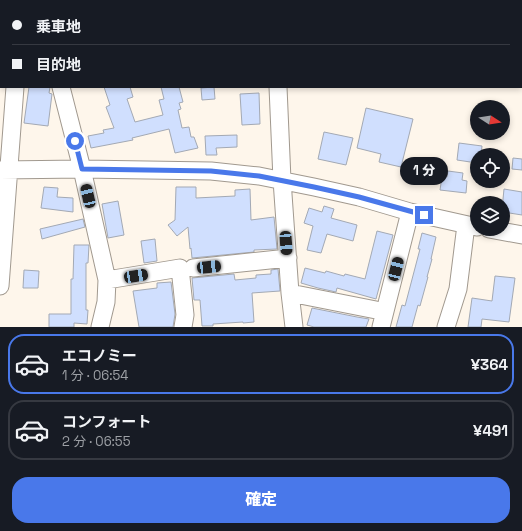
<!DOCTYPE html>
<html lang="ja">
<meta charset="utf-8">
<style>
body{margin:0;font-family:"Space Grotesk","Noto Sans JP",sans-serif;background:#20242c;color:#f1f3f6;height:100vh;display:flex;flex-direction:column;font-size:15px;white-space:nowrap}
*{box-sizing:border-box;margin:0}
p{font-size:13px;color:#9ea1a6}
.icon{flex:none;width:22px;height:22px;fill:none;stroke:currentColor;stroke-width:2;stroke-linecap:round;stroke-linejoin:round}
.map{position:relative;height:327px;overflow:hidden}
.panel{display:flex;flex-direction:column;background:#171b24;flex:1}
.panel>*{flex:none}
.top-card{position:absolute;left:0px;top:0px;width:522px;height:88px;box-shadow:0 2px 6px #0003;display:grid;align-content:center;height:88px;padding:0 12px;background:#171b24}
.needle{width:26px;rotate:102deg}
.controls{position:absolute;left:470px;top:100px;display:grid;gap:8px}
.controls a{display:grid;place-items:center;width:40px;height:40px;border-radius:50%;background:#171b24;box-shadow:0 2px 6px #0003;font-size:20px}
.end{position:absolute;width:18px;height:18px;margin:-9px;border:5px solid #4978ea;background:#fff;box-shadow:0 0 0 2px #fff}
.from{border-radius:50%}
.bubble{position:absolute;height:28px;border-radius:14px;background:#171b24;box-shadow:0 2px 6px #0003;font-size:13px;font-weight:800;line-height:28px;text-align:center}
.car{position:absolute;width:12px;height:24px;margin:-12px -6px;border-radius:5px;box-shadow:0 0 3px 1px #0007;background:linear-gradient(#222 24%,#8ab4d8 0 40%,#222 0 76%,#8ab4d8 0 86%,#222 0)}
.top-card b{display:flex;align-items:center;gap:14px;height:38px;font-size:15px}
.top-card b+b{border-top:1px solid #363941}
.top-card i{width:10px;height:10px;background:#f1f3f6}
ul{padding:7px 0 0;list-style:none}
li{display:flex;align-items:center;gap:12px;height:60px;margin:0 8px 6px;padding:0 4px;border:2px solid #363941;border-radius:16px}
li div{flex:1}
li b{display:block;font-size:15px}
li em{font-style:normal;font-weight:800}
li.selected{border-color:#4978ea}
li>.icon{width:36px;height:36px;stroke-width:1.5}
.button{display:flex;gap:8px;margin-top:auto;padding:8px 12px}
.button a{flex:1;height:46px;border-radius:16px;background:#4978ea;color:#fff;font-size:16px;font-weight:800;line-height:46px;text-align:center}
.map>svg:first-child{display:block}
.building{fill:#d0dffe;stroke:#a3a9b4}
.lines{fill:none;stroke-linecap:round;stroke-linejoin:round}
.minor-casing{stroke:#a1998f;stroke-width:19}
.minor{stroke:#fff;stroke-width:17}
.route{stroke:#4978ea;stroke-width:5}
</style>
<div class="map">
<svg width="522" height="327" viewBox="0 0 522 327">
<rect width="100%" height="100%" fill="#fef6eb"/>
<path class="building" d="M29 87H50L49 93 52 94 48 126 24 123Z
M104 87H130L133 97 127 99 135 122 163 115 159 100 164 99 161 87H179L183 102 179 103 181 109 178 110 182 128 189 127 191 137H194L198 148 175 153 169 129 132 138 133 140 91 148 88 136 104 133 103 130 114 128 106 107 110 105Z
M214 87 215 99 202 100 201 88Z
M259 93 260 124 242 125 240 94Z
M366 108 413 119 401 167 379 162 381 154 357 148Z
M324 132 353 138 346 165 318 159Z
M237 135V147L216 148 217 155H206L205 136Z
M459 143 482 146 481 155H477V163L457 160Z
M513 158 522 159V170L512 169Z
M448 171 463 173 462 180 467 181 466 193 440 190 442 177H447Z
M44 187 58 188 57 197 73 198V212L41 208Z
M176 187H196V198L235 196V190L250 189 251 220 274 217 277 249 254 250V252L192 258 191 248 190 249 188 227 177 236 168 225 175 220Z
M504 189 522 192V215L503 212V199Z
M118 201 124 235 108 238 102 204Z
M324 206 334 209 331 218 357 225 353 241 327 234 321 253 307 250 313 226 304 223 309 208 322 212Z
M83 219 85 227 42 239 40 229Z
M377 231 393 235 376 299 337 288 336 292 318 288 301 283 305 268 325 273 326 271 344 276 345 274 365 279Z
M422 233 436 237 431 259H432L427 277H428L420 306 418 305 412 327H396L402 305 405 306 420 249H418Z
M155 239 157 261 144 263 141 241Z
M74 245H89L88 263H86V310H88L87 324 74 323V327H49V314H71V279H73Z
M278 269 280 291 252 293 254 322 243 323V322L213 324V326H202L200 300H194L192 278 234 274 235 280 256 278V275L271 274V270Z
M24 270 39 271 38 288H23Z
M495 276 515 278 509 322 482 319 481 327H468L472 298 492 301Z
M171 282 175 314 173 327H139L133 291 157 288V283Z
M312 308 357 317 369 319 366 327H314L307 325Z"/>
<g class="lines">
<g class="minor-casing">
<path id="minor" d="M36 0V1
M239 0 240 1
M422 0 427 1
M22 1V0
M521 18 522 17
M0 51 1 52
M61 87 82 169 107 280 106 302 100 327
M278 87 282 180 290 293 376 310
M0 170 82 169 147 170 211 171 259 176 314 187 359 197 410 212 477 227
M489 229 522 235
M193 268 288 258
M107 280 180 268 185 315 183 327
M0 286 15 87
M290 293 294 327
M381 327 410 212
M446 327 458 289 466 225"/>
</g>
<use href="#minor" class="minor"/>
</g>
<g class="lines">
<path class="route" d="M75 141 82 169 211 171 259 176 314 187 359 197 424 215"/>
</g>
</svg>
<div class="controls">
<a><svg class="needle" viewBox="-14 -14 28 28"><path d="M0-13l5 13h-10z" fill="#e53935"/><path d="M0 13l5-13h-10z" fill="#9ea1a6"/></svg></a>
<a><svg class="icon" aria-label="locate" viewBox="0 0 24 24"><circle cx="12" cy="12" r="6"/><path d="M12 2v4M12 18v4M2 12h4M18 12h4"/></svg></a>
<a><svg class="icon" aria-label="layers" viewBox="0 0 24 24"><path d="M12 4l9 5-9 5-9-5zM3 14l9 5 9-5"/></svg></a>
</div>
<i class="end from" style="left:75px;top:141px"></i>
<i class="end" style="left:424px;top:215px"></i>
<div class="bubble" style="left:400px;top:157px;width:48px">1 分</div>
<i class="car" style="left:88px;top:196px;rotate:347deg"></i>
<i class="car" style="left:286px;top:243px;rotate:176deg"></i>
<i class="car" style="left:209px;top:267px;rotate:84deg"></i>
<i class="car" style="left:396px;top:269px;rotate:14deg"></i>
<i class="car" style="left:136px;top:276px;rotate:81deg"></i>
<div class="top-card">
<b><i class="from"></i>乗車地</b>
<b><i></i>目的地</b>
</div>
</div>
<section class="panel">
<ul>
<li class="selected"><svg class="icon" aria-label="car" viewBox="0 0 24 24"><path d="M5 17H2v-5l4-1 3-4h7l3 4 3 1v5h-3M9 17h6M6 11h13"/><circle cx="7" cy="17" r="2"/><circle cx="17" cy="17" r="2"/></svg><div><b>エコノミー</b><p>1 分 · 06:54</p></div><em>¥364</em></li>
<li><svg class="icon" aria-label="car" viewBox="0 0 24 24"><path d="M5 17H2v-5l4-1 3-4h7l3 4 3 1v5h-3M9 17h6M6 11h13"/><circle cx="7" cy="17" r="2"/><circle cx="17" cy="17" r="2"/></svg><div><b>コンフォート</b><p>2 分 · 06:55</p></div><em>¥491</em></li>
</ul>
<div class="button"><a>確定</a></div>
</section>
